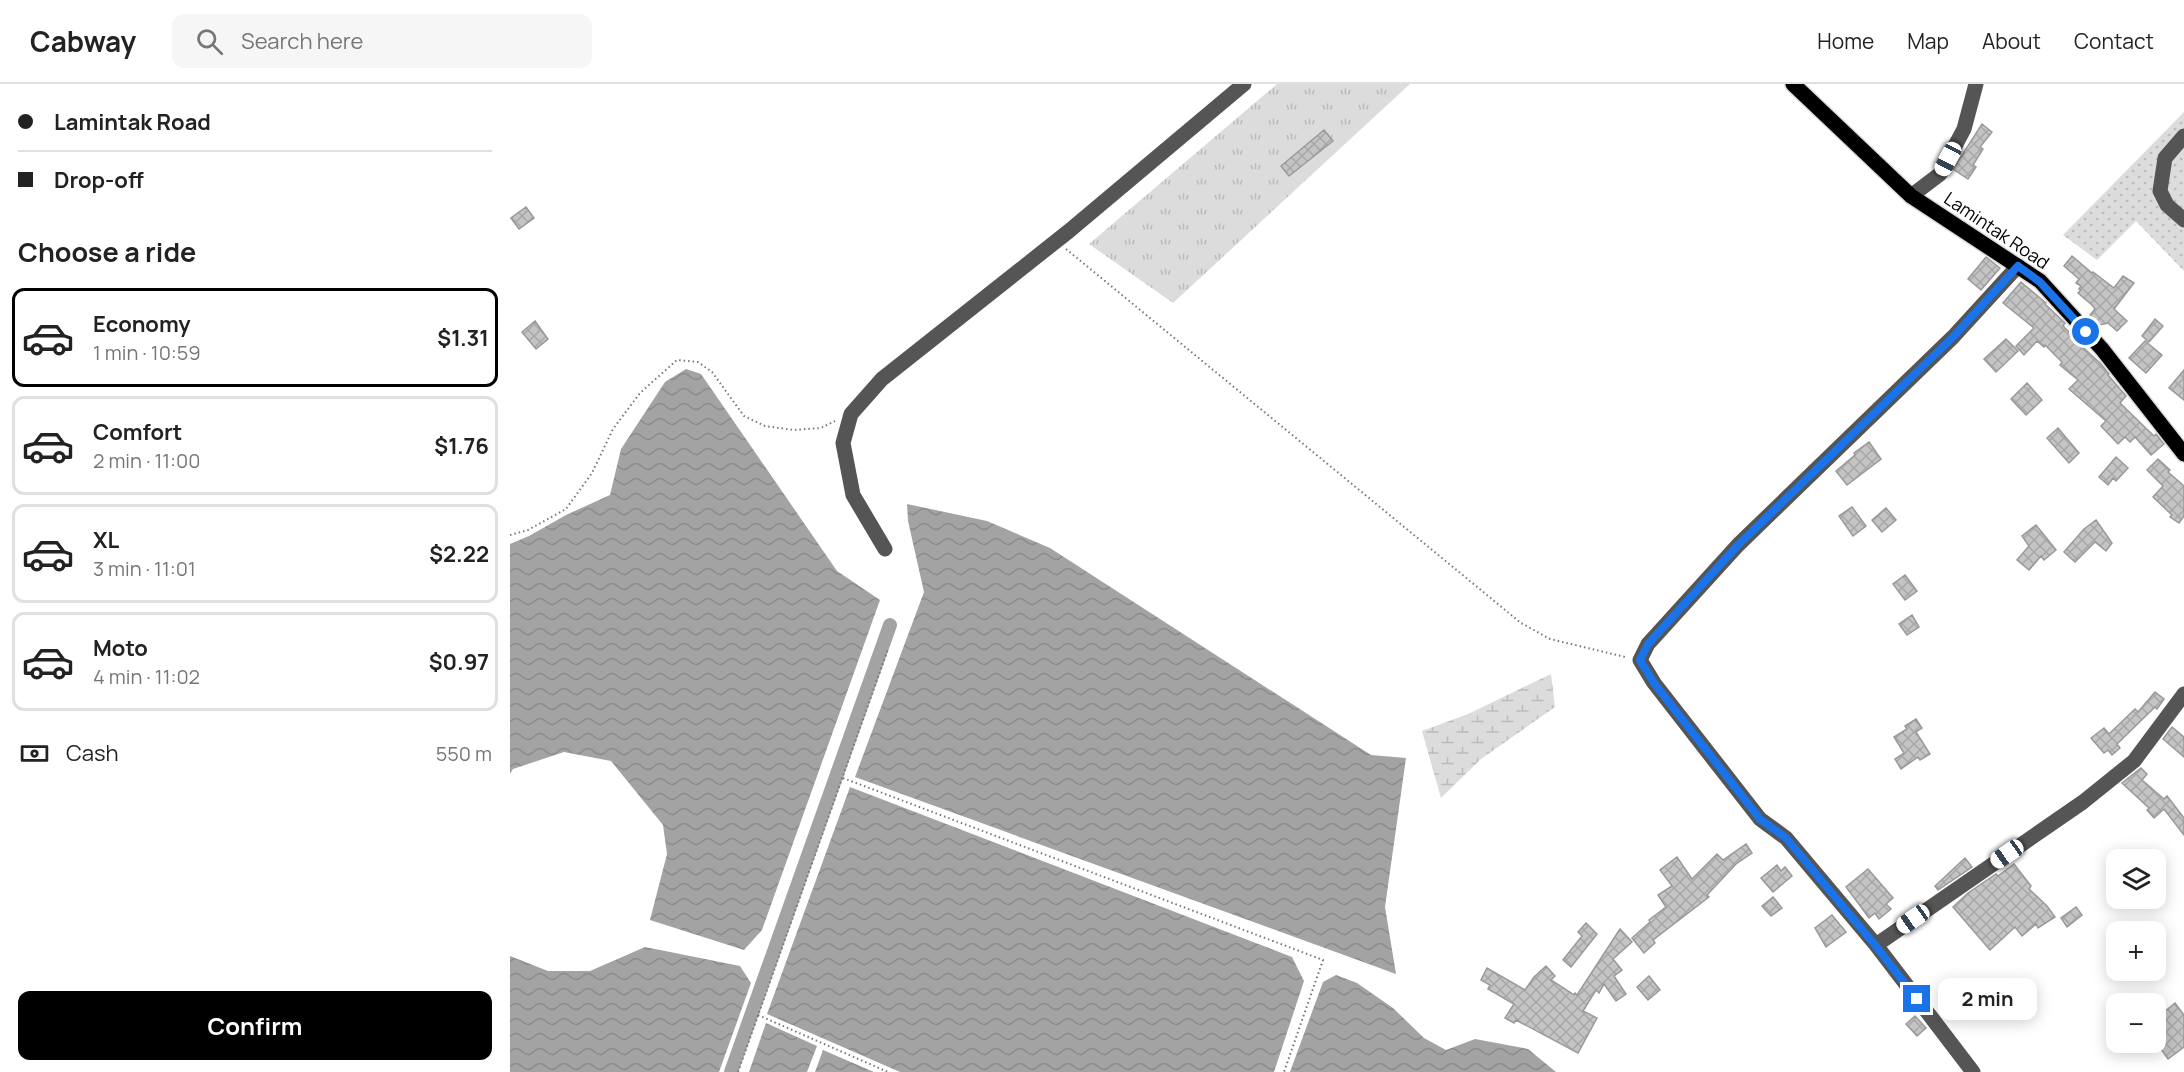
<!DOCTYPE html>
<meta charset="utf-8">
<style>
body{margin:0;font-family:Manrope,sans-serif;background:#f6f6f6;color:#222;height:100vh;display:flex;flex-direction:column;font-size:22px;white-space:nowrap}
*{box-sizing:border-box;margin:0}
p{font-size:20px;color:#767676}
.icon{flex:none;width:33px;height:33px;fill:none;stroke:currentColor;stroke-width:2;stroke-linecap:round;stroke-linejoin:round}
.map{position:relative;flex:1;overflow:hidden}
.sheet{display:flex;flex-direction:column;background:#fff;width:510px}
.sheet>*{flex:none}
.top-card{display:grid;align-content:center;height:132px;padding:0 18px;background:#fff}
.fabs{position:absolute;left:1596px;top:765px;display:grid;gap:12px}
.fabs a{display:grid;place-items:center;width:60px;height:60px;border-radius:12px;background:#fff;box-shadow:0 3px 15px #0003;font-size:30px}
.end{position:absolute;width:27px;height:27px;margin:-14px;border:8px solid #1a73e8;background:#fff;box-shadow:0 0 0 3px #fff}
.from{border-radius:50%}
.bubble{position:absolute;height:42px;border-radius:12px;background:#fff;box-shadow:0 3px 15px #0003;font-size:20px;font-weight:700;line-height:42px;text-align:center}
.car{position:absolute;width:18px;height:36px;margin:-18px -9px;border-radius:8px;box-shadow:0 0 4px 2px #0007;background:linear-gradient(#fff 24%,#345 0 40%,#fff 0 76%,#345 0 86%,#fff 0)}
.top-card b{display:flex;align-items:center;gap:21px;height:57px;font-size:22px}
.top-card b+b{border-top:2px solid #e0e0e0}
.top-card i{width:15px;height:15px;background:#222}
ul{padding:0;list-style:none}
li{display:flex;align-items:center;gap:18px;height:99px;margin:0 12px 9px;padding:0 6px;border:3px solid #e0e0e0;border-radius:12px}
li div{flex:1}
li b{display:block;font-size:22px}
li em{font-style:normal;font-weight:700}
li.on{border-color:#000}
li>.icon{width:54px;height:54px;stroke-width:1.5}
h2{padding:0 18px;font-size:27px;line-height:72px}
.pay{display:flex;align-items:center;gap:15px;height:66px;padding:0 18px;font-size:22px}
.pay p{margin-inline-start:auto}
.primary-button{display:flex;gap:12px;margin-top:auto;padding:12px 18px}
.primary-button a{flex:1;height:69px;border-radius:12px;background:#000;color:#fff;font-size:24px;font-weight:700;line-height:69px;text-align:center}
header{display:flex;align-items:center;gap:36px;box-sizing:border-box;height:84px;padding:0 30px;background:#fff;border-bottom:2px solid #e0e0e0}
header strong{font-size:28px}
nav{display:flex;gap:33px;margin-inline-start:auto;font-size:21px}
.search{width:420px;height:54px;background:#f6f6f6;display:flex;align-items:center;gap:15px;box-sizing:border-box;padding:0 21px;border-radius:12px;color:#767676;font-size:22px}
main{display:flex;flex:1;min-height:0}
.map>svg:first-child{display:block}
.grass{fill:url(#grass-dots)}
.wetland{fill:url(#wetland-marsh)}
.park{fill:url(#park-tufts)}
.water{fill:url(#water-waves)}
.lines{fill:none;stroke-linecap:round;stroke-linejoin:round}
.canal{stroke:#a3a3a3;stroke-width:14}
.building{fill:url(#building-cross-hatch);stroke:#999;stroke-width:1.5}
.major-casing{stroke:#dbdbdb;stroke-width:18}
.path{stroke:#777;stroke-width:2;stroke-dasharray:1.5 3;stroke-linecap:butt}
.minor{stroke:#555;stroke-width:15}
.major{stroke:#000;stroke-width:15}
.route{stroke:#1a73e8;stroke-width:8}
.labels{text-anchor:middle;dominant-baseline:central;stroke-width:4.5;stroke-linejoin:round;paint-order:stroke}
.street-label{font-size:18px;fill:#000;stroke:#fff}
</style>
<header>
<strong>Cabway</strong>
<div class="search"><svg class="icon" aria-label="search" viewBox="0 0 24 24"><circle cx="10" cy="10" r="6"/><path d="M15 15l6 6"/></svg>Search here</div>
<nav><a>Home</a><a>Map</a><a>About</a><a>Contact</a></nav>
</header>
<main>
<section class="sheet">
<div class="top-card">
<b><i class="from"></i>Lamintak Road</b>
<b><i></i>Drop-off</b>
</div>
<h2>Choose a ride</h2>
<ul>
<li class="on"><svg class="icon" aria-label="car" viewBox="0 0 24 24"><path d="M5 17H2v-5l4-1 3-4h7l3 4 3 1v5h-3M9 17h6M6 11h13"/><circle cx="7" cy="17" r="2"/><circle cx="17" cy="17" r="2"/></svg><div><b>Economy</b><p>1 min · 10:59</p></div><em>$1.31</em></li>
<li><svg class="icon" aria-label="car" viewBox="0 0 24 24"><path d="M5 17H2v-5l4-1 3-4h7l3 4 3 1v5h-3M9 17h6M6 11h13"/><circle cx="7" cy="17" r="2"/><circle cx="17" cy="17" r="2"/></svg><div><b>Comfort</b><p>2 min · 11:00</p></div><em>$1.76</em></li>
<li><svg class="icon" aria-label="car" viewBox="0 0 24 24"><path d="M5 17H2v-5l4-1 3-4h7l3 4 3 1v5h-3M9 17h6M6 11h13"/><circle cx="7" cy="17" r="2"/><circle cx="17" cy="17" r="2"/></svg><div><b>XL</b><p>3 min · 11:01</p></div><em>$2.22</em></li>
<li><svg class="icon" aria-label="car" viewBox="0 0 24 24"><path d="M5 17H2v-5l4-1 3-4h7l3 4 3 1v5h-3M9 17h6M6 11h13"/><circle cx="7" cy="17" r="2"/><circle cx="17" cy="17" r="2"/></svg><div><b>Moto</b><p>4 min · 11:02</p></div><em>$0.97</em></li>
</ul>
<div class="pay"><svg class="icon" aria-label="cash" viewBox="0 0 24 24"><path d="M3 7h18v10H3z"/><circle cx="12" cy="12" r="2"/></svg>Cash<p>550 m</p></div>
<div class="primary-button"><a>Confirm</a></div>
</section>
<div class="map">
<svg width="1674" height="988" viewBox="0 0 1674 988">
<defs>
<pattern id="grass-dots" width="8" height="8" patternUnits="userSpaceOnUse" patternTransform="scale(1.5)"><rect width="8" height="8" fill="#dcdcdc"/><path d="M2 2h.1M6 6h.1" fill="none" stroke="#bbb" stroke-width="1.8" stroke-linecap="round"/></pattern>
<pattern id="wetland-marsh" width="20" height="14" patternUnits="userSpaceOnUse" patternTransform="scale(1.5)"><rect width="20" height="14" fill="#dcdcdc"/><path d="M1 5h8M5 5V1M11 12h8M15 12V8" fill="none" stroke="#bbb"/></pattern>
<pattern id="park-tufts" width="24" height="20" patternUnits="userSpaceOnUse" patternTransform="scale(1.5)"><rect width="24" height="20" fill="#dcdcdc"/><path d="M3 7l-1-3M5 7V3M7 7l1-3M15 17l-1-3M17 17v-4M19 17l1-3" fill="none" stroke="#bbb"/></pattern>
<pattern id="water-waves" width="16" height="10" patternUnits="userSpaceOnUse" patternTransform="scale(1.5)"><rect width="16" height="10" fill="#a3a3a3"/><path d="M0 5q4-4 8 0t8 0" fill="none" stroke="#8b8b8b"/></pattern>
<pattern id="building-cross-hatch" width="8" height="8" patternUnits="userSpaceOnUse" patternTransform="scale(1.5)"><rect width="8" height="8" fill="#c4c4c4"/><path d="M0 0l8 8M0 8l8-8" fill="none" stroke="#a7a7a7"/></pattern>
</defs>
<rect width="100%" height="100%" fill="#fff"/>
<path class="grass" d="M1674 28V187L1626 137 1587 176 1553 151Z"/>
<path class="wetland" d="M1041 590 1045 623 971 675 931 714 912 647 958 630Z"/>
<path class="park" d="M767 0H900L663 219 579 160Z"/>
<path class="water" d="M176 285 191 290 327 487 370 516 252 846 234 866 140 836 157 770 153 741 101 677 54 668 3 685 0 690V460L19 452 56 431 100 411 111 365 155 298Z
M397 420 477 437 540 464 861 671 896 674 875 823 886 890 345 693 414 508 398 437Z
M340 703 782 873 794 897 764 988H390L257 930Z
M135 863 230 882 241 899 209 988H0V872L38 887H80Z
M826 891 847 899 883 924 914 954 936 966 965 955 1018 965 1046 988H780L813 898Z
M256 939 307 962 297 988H239Z
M313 966 364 988H305Z"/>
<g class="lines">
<path class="canal" d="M221 988 380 541"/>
</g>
<path class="building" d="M1472 40 1482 48 1470 63 1473 65 1463 81 1466 83 1458 95 1443 85Z
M814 46 823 57 779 92 771 82Z
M16 123 24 134 9 145 1 134Z
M1562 172 1582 189 1583 188 1604 204 1613 192 1624 199 1604 225 1617 237 1607 247 1598 239 1590 241 1580 231 1585 225 1583 222 1568 209 1571 206 1569 205 1571 202 1566 199 1569 195 1554 182Z
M1476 173 1490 184 1471 206 1458 195Z
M1511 198 1536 219 1535 220 1555 239 1553 242 1566 255 1565 256 1590 279 1599 290 1598 291 1616 312 1610 319 1644 352 1646 350 1654 360 1641 371 1625 353 1620 358 1615 353 1608 360 1591 342 1596 337 1559 305 1568 296 1550 281 1552 278 1535 261 1534 263 1527 257 1514 271 1506 262 1524 244 1493 219Z
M1645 235 1653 242 1639 258 1632 252Z
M25 237 38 255 26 265 12 248Z
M1496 255 1508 267 1486 288 1474 275Z
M1635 257 1652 271 1636 289 1619 274Z
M1674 286V316L1659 304Z
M1517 299 1532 316 1516 331 1501 315Z
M1548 344 1569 369 1559 379 1537 354Z
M1359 358 1371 375 1337 401 1326 387 1345 371 1344 369Z
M1606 373 1618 384 1606 397 1603 394 1598 401 1589 393Z
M1648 375 1660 386 1658 388 1674 402V432L1669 439 1660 433 1662 431 1643 413 1653 402 1637 386Z
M1342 423 1356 442 1343 452 1329 432Z
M1376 424 1386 436 1372 448 1362 436Z
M1586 436 1602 459 1596 467 1585 458 1565 478 1554 468 1574 445Z
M1526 441 1546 466 1534 476 1531 472 1519 486 1507 476 1519 462 1512 452Z
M1395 491 1407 507 1395 516 1383 500Z
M1402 531 1409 543 1397 551 1389 540Z
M1645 608 1654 615 1647 625 1645 623 1607 660 1610 664 1602 671 1598 666 1594 669 1581 654 1594 644 1599 650 1625 625 1628 628Z
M1406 635 1412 644 1406 648 1420 670 1410 676 1408 673 1391 685 1385 675 1394 669 1384 653 1397 645 1395 642Z
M1662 643 1674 653V673L1653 655Z
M1631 684 1637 690 1632 696 1654 715 1657 712 1674 734V751L1654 725 1644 734 1637 726 1639 724 1612 699Z
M1236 760 1242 769 1226 780 1197 811 1199 813 1143 856 1145 859 1134 869 1122 854 1140 838 1139 836 1156 823 1148 811 1162 802 1150 786 1167 773 1182 795 1207 770 1213 776Z
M1455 774 1462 783 1428 806 1425 802Z
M1504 780 1521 802 1519 805 1537 822 1545 833 1528 844 1526 840 1512 852 1505 843 1480 866 1443 823 1458 809 1486 790 1488 792Z
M1267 781 1271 787 1275 783 1282 792 1263 808 1251 794Z
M1358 785 1383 814 1376 820 1381 825 1369 835 1365 829 1359 834 1336 803Z
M1263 813 1272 824 1261 832 1252 822Z
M1566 823 1572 831 1557 843 1551 834Z
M1322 831 1336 848 1316 863 1305 844Z
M1076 839 1087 850 1061 883 1053 876 1072 852 1068 848Z
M1110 845 1122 858 1103 875 1112 886 1104 892 1116 910 1106 917 1094 900 1089 909 1086 906 1073 927 1087 934 1068 969 1006 936 1004 939 995 934 1004 920 978 905 980 901 971 896 977 884 1015 906 1024 893 1036 882 1045 892 1041 896 1064 911 1065 909 1067 911Z
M1139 892 1150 906 1138 916 1127 903Z
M1665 919 1674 931V963L1658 975 1646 958V935Z
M1405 932 1416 944 1407 952 1396 940Z"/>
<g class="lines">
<g class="major-casing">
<path id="major" d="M1283 0 1401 112 1530 197 1592 265 1674 370"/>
</g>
<path class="path" d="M556 165 1011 539 1040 555 1115 573
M0 451 18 446 56 425 82 389 103 345 130 309 167 276 188 278 202 288 234 332 255 342 283 346 311 344 325 337
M333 694 813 876 774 988
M248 931 378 988
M228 988 378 565"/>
<path class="minor" d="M1674 52 1655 74 1650 107 1657 121 1674 136
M1401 112 1430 90 1454 45 1466 0
M375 465 343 411 333 359 341 330 372 295 559 147 734 0
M1366 861 1573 718 1624 677 1674 610
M1463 988 1366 861 1276 754 1250 735 1144 599 1130 576 1138 560 1228 461 1443 253 1508 182"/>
<use href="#major" class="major"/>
</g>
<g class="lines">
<path class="route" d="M1407 915 1365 861 1276 754 1250 735 1144 599 1130 576 1138 560 1228 461 1443 253 1508 182 1530 198 1576 248"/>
</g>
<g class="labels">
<g class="street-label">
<text transform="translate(1487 146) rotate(34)">Lamintak Road</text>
</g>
</g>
</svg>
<div class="fabs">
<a><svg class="icon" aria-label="layers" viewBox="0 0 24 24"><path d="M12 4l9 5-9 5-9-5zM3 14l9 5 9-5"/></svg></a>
<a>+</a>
<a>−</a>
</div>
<i class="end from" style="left:1576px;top:248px"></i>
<i class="end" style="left:1407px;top:915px"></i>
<div class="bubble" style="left:1428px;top:894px;width:99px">2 min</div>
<i class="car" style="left:1438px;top:75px;rotate:208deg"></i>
<i class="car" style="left:1497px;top:770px;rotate:235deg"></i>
<i class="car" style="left:1403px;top:835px;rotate:235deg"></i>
</div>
</main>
